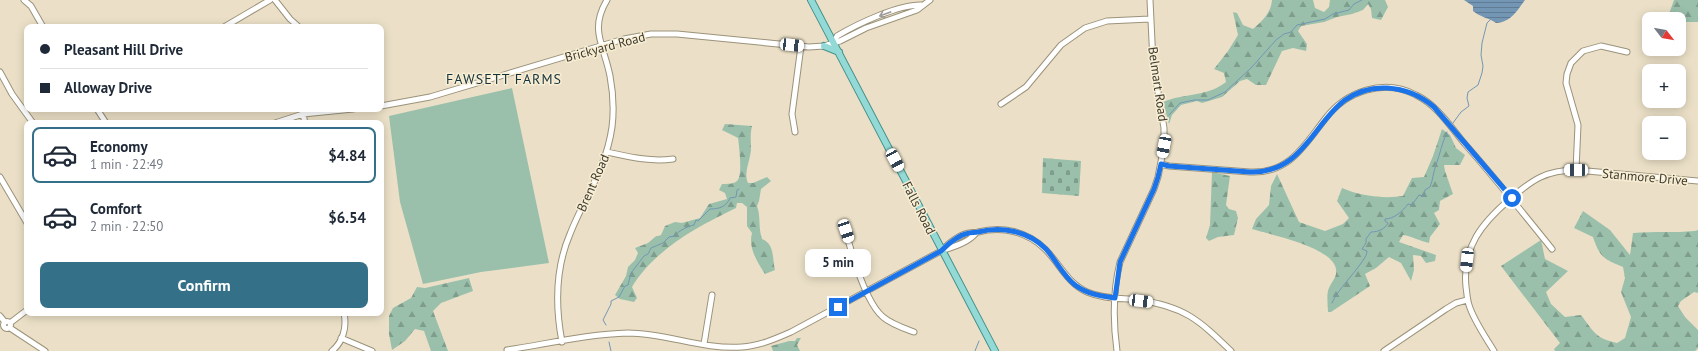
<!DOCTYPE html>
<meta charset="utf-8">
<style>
body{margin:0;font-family:"PT Sans",sans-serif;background:#f2f2f3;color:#1f2937;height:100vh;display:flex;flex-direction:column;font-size:15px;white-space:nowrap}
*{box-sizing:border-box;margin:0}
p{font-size:13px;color:#747a83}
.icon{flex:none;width:22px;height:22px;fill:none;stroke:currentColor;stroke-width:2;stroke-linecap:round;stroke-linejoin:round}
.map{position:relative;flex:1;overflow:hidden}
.details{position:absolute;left:24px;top:120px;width:360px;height:196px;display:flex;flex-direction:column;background:#fff;border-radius:8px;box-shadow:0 2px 10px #0003}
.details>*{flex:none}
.top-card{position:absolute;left:24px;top:24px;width:360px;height:88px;border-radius:8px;box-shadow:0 2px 10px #0003;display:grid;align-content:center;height:88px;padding:0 16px;background:#fff}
.needle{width:26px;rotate:121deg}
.buttons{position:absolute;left:1642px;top:12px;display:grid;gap:8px}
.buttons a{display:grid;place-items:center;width:44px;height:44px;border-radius:8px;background:#fff;box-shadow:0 2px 10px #0003;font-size:20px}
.end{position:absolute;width:18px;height:18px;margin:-9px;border:5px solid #1a73e8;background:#fff;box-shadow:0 0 0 2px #fff}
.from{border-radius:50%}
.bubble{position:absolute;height:28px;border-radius:8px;background:#fff;box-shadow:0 2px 10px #0003;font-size:13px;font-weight:600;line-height:28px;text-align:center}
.car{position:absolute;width:12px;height:24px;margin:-12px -6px;border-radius:5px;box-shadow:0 0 3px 1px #0007;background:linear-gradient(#fff 24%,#345 0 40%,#fff 0 76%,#345 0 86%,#fff 0)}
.top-card b{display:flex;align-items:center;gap:14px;height:38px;font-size:15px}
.top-card b+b{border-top:1px solid #e0e1e3}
.top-card i{width:10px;height:10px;background:#1f2937}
ul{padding:7px 0 0;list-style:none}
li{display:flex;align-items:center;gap:12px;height:56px;margin:0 8px 6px;padding:0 8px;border:2px solid transparent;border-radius:8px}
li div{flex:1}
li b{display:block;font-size:15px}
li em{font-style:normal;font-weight:600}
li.current{border-color:#347087}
li>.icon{width:36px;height:36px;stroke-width:1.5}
.cta{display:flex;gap:8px;margin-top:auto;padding:8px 16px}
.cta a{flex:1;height:46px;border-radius:8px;background:#347087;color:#fff;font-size:16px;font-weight:600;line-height:46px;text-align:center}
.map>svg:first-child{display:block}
.green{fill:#9ac0ab}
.forest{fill:url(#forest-firs)}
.cemetery{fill:url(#cemetery-stones)}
.water{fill:url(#water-rules)}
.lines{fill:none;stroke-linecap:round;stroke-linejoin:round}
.stream{stroke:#7396b4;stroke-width:1}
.minor-casing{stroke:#9b927a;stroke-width:7}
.major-casing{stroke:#46918a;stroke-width:8}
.minor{stroke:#fff;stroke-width:5}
.major{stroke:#93d9d6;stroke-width:6}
.oneway{stroke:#9e9c98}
.route{stroke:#1a73e8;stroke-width:5}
.labels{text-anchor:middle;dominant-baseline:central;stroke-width:3;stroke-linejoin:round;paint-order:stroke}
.street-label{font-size:13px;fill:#3e3a30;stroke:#f8eed3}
.neighbourhood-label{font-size:14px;letter-spacing:1px;fill:#15323d;stroke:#f8eed3}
</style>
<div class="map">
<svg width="1698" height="351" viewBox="0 0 1698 351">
<defs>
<pattern id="forest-firs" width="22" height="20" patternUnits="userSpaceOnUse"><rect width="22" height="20" fill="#9ac0ab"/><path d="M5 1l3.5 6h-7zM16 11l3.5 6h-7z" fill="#7f9d8c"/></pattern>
<pattern id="cemetery-stones" width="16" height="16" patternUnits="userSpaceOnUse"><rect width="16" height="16" fill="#9ac0ab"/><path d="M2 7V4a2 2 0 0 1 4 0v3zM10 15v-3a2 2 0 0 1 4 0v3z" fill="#7f9d8c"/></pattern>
<pattern id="water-rules" width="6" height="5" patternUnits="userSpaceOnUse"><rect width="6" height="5" fill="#7396b4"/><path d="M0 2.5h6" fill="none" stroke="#607b93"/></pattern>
</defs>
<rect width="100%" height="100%" fill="#ebe0c7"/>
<path class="green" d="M512 88 549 263 481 272 423 284 400 202 389 116Z"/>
<path class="forest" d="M1272 0H1313L1315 8 1324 12 1329 7 1330 0H1385L1388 7 1381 20 1372 18 1371 9 1368 4 1363 10 1352 14 1337 17 1324 22 1301 26 1298 31 1307 44 1306 51 1293 48 1282 51 1266 85H1256L1247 79 1240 81 1222 97 1202 103 1197 101 1181 105 1172 115 1169 124 1163 102C1184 93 1207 97 1226 82L1224 73 1214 69 1228 51 1238 35 1233 12 1237 13 1243 25 1253 29C1262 21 1271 13 1272 0Z
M1674 0H1698V22H1682L1669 14Z
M725 124 752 126C750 135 751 139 751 148 751 160 743 172 748 183H753L767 177 771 181 761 189 759 201 757 206C761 217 758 227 762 239 775 244 772 258 775 270L765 274C757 262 748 247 752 233L747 226V207L742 203H737L736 208C697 227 655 249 632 287L637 298 634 302 620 299 615 295 626 276 628 267 635 260 638 253 635 248 648 243 655 237 661 235 665 226 675 222 682 223 700 218 709 204 727 199 725 193 719 190 722 184C727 184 734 184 737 181 743 176 739 146 738 138L722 130Z
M1442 129 1450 135 1456 148 1465 155 1460 165H1444L1445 171 1453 194 1440 201 1439 210 1434 213 1440 224 1430 237 1429 243C1419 241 1412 236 1403 235L1399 242 1436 255 1435 261 1426 263 1421 256 1413 255 1414 270 1411 281 1401 263 1389 257 1376 268 1365 274 1370 286 1331 312H1328C1328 305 1326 294 1329 288 1331 283 1335 279 1336 274 1341 248 1271 235 1252 229L1256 219 1269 205 1271 186 1277 174 1299 222 1325 231 1343 224 1349 218 1337 201 1342 188C1360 196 1384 199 1403 196L1412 178 1424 177 1433 156Z
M1212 172 1230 176 1226 205 1229 209 1236 211 1238 218 1234 235 1218 237 1209 241 1206 238 1210 225Z
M1583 211 1610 230 1630 255 1633 233C1654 231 1674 233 1695 231L1698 230V293L1694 292 1681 301 1678 306 1685 317 1698 330V348L1695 351H1555L1554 349 1560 343 1501 266 1541 240 1545 259 1568 271 1546 292 1551 304 1565 317 1581 315C1594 332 1595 338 1617 343L1625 338 1631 317 1621 292 1625 278 1623 267C1604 259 1600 258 1593 237L1574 228Z
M469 278 473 291 441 303 433 311 448 351H431L424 331 415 329 405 341 392 350 389 334V316L393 308 411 298 417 287 425 288Z
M797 338H801L797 345 800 351H773L771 346 789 341H795Z"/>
<path class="cemetery" d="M1043 158 1081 161 1079 196 1042 193Z"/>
<path class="water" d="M1464 0H1525C1517 11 1511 22 1496 23 1489 18 1480 17 1473 11V6Z"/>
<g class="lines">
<path class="stream" d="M1169 115 1180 103 1194 100H1208L1225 92 1251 68 1276 40 1284 34 1291 32 1297 25 1325 19 1333 14 1349 10 1354 4 1362 0
M1453 123 1461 112 1469 106 1467 98 1468 92 1478 85 1482 73 1483 66 1481 55 1482 43 1487 23 1491 19
M1332 303C1337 289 1368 260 1367 251L1362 249 1366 243V239L1371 232C1378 232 1385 229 1388 223L1385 221V219C1394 219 1403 211 1408 204L1412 205 1419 195 1424 196 1425 190 1430 187C1433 180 1433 173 1436 165 1440 154 1442 143 1447 132
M606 325 603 320 611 304V301L619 297 625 286 628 285 631 273 644 256 648 254 651 248 663 243 669 237 675 236C678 231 688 226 694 225L696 220 698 221 710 209C719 209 726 207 730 198L736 197 737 190 739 189
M609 342 611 351
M975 351 979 341"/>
<g class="minor-casing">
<path id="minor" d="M24 0 31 6 43 27
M275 0 290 19 299 27
M224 27 270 0
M834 42 837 36C857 24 899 4 922 5
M0 72 12 94 33 123
M1001 104 1026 87 1061 45 1085 28 1107 21 1150 19
M381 106 430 97 624 39 651 34H677L809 47 824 46 840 41 866 28 917 10 930 0
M97 109 106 123
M303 114 305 123
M275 123 303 114 353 109
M795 132 792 114 801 46
M607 152C630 157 650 162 673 159
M1161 164 1169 166 1250 172C1289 174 1304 146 1325 119 1346 91 1384 78 1416 95 1437 105 1450 126 1465 144 1495 178 1523 213 1552 249
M1576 170 1578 125 1566 83 1567 74 1571 63 1583 51 1601 46 1627 52
M0 177 27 223
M844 225C850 248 865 302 883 317 891 324 903 328 914 332
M941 251C949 243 958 235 969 233 972 232 975 233 978 232 1002 226 1027 231 1045 249 1060 264 1067 283 1087 292 1103 299 1121 298 1138 300 1184 306 1199 320 1231 351
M0 316 5 322
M3.5 325a3.5 3.5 0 1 1 7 0a3.5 3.5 0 1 1-7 0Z
M10 323 27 310
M10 328 45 351
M341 338 372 351
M562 342C555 305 555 269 570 234 585 196 606 169 612 127 614 111 613 92 610 76 604 45 589 30 607 0
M704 344 712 295
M507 350C547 344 588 334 628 333 666 333 703 350 742 347 759 346 775 339 791 332L941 251C953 247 968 243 976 233
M332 351C343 342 347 327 344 313
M1117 351C1113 322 1113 291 1120 262L1154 189 1158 177 1164 146V128L1153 62 1150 0
M1384 351 1446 309 1456 303 1467 300
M1494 351C1485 336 1474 321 1469 305 1467 299 1467 293 1466 287 1462 247 1482 223 1510 199 1532 180 1546 170 1576 170L1698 181"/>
</g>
<g class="major-casing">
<path id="major" d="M811 0 995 351
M824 46 839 52"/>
</g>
<use href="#minor" class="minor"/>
<use href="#major" class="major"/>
</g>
<defs><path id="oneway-shaft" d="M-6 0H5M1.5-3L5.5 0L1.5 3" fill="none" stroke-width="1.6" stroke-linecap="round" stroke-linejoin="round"/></defs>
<use class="oneway" href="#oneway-shaft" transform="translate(885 14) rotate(160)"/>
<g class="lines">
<path class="route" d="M838 307 941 251C949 243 958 235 969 233 972 232 975 233 978 232 1002 226 1028 231 1046 249 1056 260 1063 276 1075 285 1087 294 1100 296 1115 298L1120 262 1154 189 1158 177 1161 164 1169 166 1250 172C1320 174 1315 85 1387 88 1405 89 1420 95 1434 107L1512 198"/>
</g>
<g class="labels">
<g class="street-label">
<text transform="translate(605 47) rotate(-15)">Brickyard Road</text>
<text transform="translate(1158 84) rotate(82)">Belmart Road</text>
<text transform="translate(1645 177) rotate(5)">Stanmore Drive</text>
<text transform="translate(593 183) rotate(-66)">Brent Road</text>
<text transform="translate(919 208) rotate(63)">Falls Road</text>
</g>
<g class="neighbourhood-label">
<text x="504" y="79">FAWSETT FARMS</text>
</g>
</g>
</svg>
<div class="buttons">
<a><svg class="needle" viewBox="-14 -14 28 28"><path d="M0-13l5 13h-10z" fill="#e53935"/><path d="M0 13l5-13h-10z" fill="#747a83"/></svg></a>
<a>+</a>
<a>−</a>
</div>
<i class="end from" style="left:1512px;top:198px"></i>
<i class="end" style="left:838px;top:307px"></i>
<div class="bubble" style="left:805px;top:249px;width:66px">5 min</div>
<i class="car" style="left:792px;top:45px;rotate:96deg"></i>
<i class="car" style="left:1164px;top:146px;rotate:191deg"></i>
<i class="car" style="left:895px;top:160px;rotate:152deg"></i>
<i class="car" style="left:1576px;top:170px;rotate:270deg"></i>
<i class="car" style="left:846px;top:231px;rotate:161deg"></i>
<i class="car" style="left:1467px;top:260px;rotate:186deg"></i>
<i class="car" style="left:1141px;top:301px;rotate:97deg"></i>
<div class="top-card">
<b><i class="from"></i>Pleasant Hill Drive</b>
<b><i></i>Alloway Drive</b>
</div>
<section class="details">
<ul>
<li class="current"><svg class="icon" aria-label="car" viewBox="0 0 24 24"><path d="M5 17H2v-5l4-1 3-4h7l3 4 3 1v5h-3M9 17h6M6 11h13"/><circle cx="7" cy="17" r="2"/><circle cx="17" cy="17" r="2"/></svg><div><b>Economy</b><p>1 min · 22:49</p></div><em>$4.84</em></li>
<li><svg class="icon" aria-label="car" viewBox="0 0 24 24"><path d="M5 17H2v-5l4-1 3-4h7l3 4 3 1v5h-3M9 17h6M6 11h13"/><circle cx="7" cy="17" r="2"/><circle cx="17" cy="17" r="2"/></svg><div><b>Comfort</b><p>2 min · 22:50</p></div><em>$6.54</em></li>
</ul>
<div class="cta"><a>Confirm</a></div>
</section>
</div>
